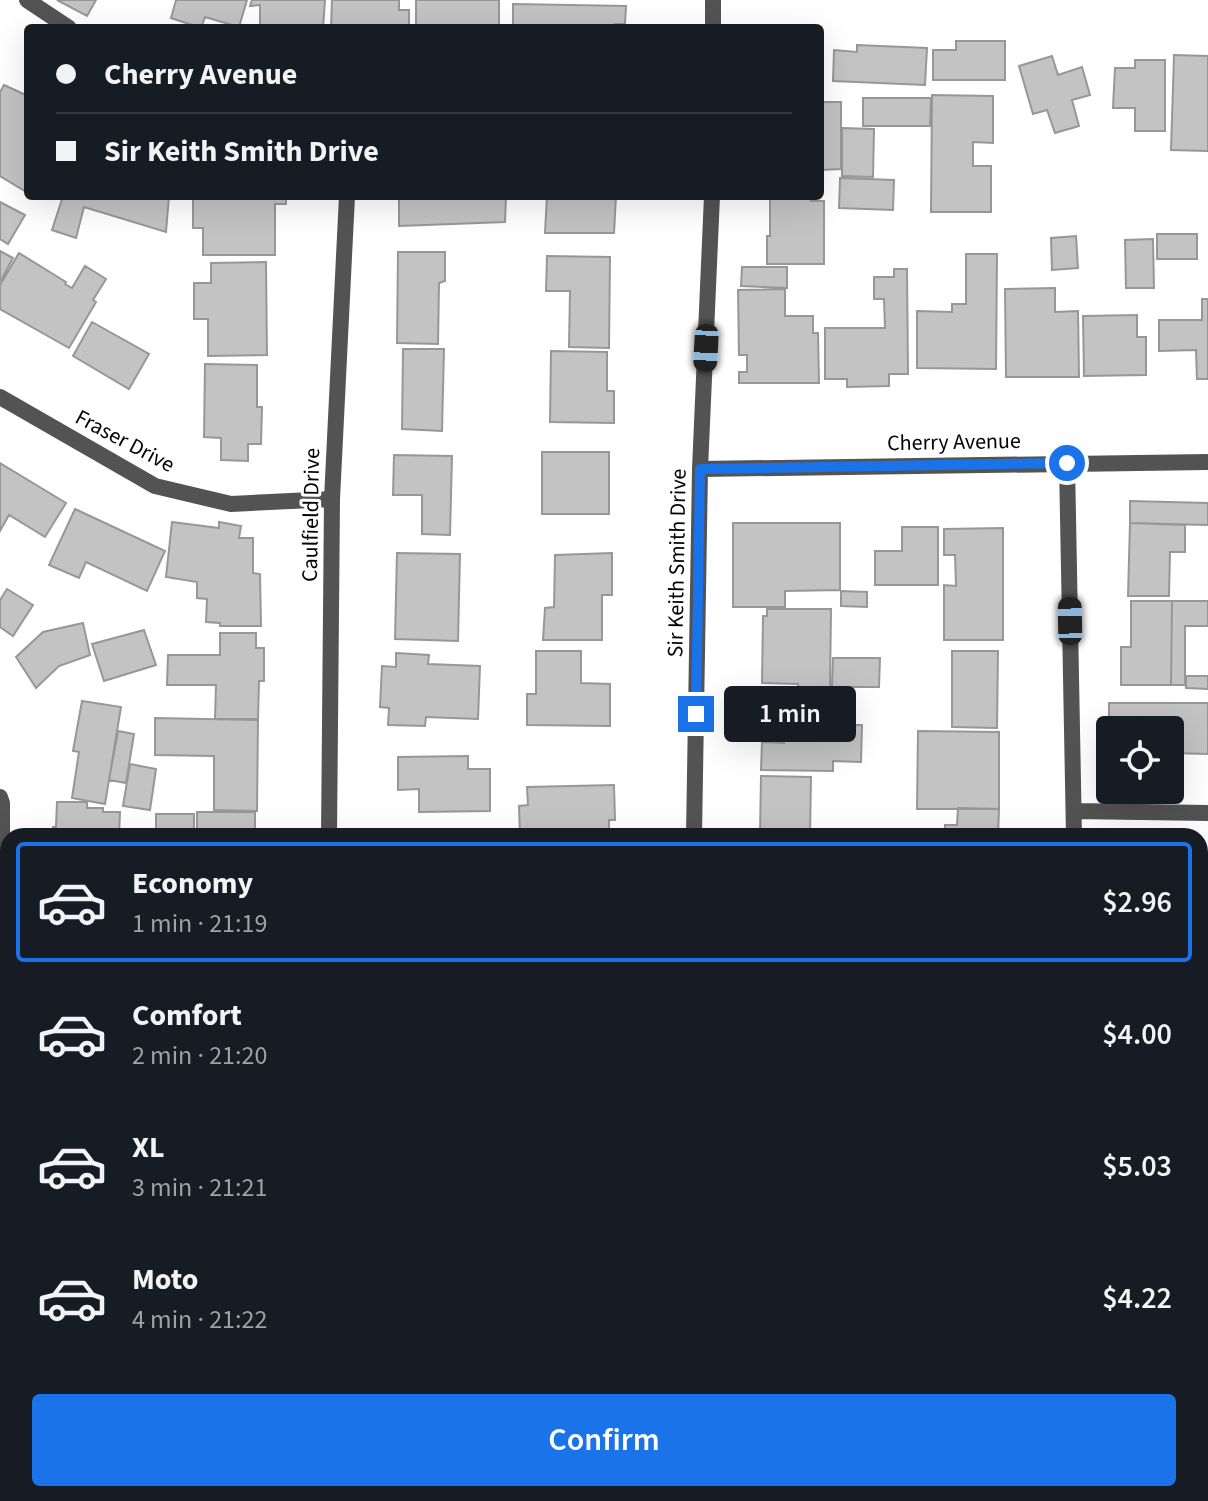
<!DOCTYPE html>
<meta charset="utf-8">
<style>
body{margin:0;font-family:"Source Sans 3",sans-serif;background:#20242c;color:#f1f3f6;height:100vh;display:flex;flex-direction:column;font-size:30px;white-space:nowrap}
*{box-sizing:border-box;margin:0}
p{font-size:26px;color:#9ea1a6}
.icon{flex:none;width:44px;height:44px;fill:none;stroke:currentColor;stroke-width:2;stroke-linecap:round;stroke-linejoin:round}
.map{position:relative;flex:1;overflow:hidden}
.drawer{position:absolute;left:0px;top:828px;width:1208px;height:674px;display:flex;flex-direction:column;background:#171b24;border-radius:24px 24px 0 0;box-shadow:0 8px 32px #0002}
.drawer>*{flex:none}
.hud{position:absolute;left:24px;top:24px;width:800px;height:176px;border-radius:8px;box-shadow:0 8px 32px #0002;display:grid;align-content:center;height:176px;padding:0 32px;background:#171b24}
.controls{position:absolute;left:1096px;top:716px;display:grid;gap:16px}
.controls a{display:grid;place-items:center;width:88px;height:88px;border-radius:8px;background:#171b24;box-shadow:0 8px 32px #0002;font-size:40px}
.end{position:absolute;width:36px;height:36px;margin:-18px;border:10px solid #1a73e8;background:#fff;box-shadow:0 0 0 4px #fff}
.from{border-radius:50%}
.bubble{position:absolute;height:56px;border-radius:8px;background:#171b24;box-shadow:0 8px 32px #0002;font-size:26px;font-weight:600;line-height:56px;text-align:center}
.car{position:absolute;width:24px;height:48px;margin:-24px -12px;border-radius:10px;box-shadow:0 0 6px 2px #0007;background:linear-gradient(#222 24%,#8ab4d8 0 40%,#222 0 76%,#8ab4d8 0 86%,#222 0)}
.hud b{display:flex;align-items:center;gap:28px;height:76px;font-size:30px}
.hud b+b{border-top:2px solid #363941}
.hud i{width:20px;height:20px;background:#f1f3f6}
ul{padding:14px 0 0;list-style:none}
li{display:flex;align-items:center;gap:24px;height:120px;margin:0 16px 12px;padding:0 16px;border:4px solid transparent;border-radius:8px}
li div{flex:1}
li b{display:block;font-size:30px}
li em{font-style:normal;font-weight:600}
li.selected{border-color:#1a73e8}
li>.icon{width:72px;height:72px;stroke-width:1.5}
.action{display:flex;gap:16px;margin-top:auto;padding:16px 32px}
.action a{flex:1;height:92px;border-radius:8px;background:#1a73e8;color:#fff;font-size:32px;font-weight:600;line-height:92px;text-align:center}
.map>svg:first-child{display:block}
.green{fill:#dadada}
.building{fill:#c3c3c3;stroke:#979797;stroke-width:2}
.lines{fill:none;stroke-linecap:round;stroke-linejoin:round}
.minor{stroke:#535353;stroke-width:16}
.route{stroke:#1a73e8;stroke-width:10}
.labels{text-anchor:middle;dominant-baseline:central;stroke-width:6;stroke-linejoin:round;paint-order:stroke}
.street-label{font-size:22px;fill:#000;stroke:#fff}
</style>
<div class="map">
<svg width="1208" height="1501" viewBox="0 0 1208 1501">
<rect width="100%" height="100%" fill="#fff"/>
<path class="green" d="M8 1073V1494H668V1501H0V1083Z
M1208 1096V1254L1200 1252V1105Z"/>
<path class="building" d="M57 0H96L87 16Z
M176 0H247L239 27 205 17 201 28 171 18Z
M252 0H325L323 28H260V5L250 6Z
M332 0H399V10H409V28H331Z
M416 0H499V28H416Z
M513 4 626 6 625 24H615V28H513Z
M956 41H1005V80H933V50H956Z
M857 45 927 48 925 85 833 81 834 50 857 52Z
M1174 55 1208 56V151L1171 150Z
M1052 56 1058 75 1082 67 1090 95 1072 100 1079 126 1055 133 1047 110 1033 114 1019 66Z
M1135 60H1165V131H1135V108H1113L1115 68H1135Z
M4 85 28 96V193L0 176V92Z
M932 95 993 96V143L973 142V166H991V212H931Z
M863 98H931L930 126H863Z
M820 102H841V169L820 170Z
M842 128 874 129 873 177 842 176Z
M840 178 894 180 893 210 839 208Z
M63 196H169L166 232 84 207 76 238 52 230Z
M193 196H286V204H275V255H203V228H193Z
M399 196H506L505 222 399 226Z
M547 196H616L614 233H545Z
M770 196H811V201H824V264H767V236H770Z
M0 202 25 215 8 244 0 239Z
M1157 234H1197V259H1157Z
M1076 236 1078 268 1052 270 1051 238Z
M1153 239 1154 288H1126L1125 240Z
M0 251 13 258 0 282Z
M398 252H445V281L439 283 438 344 397 343Z
M19 253 66 282 65 284 72 288 85 266 106 279 93 300 96 302 69 348 0 309V285Z
M966 254H997L996 369 917 368V311L952 312V304H966Z
M547 256 610 257 609 348 569 347 570 291H546Z
M266 262 267 355 208 356V319H194V283H211V263Z
M742 267H787V288L741 286Z
M894 269H907L908 374H889V386L847 387V379H825V328H885L884 299H874V277H894Z
M1055 288V312L1078 311 1079 377H1006L1005 289Z
M785 289V316H813V333H818L819 383H739V372H747V355H739L738 290Z
M1202 299H1208V379H1197L1196 350 1159 351V320H1202Z
M1137 315V337H1146V375L1084 376 1083 316Z
M92 322 149 354 129 389 73 356Z
M403 349H444L442 431 402 429Z
M551 351 607 352V391H614V423L550 422Z
M205 364 257 365V407H262L261 444H248V461L221 460V438L204 437Z
M542 452H609V514H542Z
M394 455 452 456 450 535 422 534V495H393Z
M0 463 66 503 45 537 9 515 0 531Z
M1130 501 1208 503V525L1130 523Z
M75 509 165 551 147 591 86 562 79 578 49 565Z
M172 522 219 528V522L241 526 239 538H253V573L260 574 261 626H220V623L206 622 207 599 197 598V582L166 577Z
M733 523H840V590L785 591V607H733Z
M1130 523 1185 525V552H1170L1169 596H1128Z
M902 527H938V585H875V551H902Z
M1003 528V640H944V585L956 586 955 555H944V529Z
M397 553 460 554 458 641 395 639Z
M612 553V595H602V640H543L545 608 554 607 555 555Z
M7 589 33 605 13 636 0 627V600Z
M841 591 867 592V607L841 606Z
M1131 601H1172L1171 685H1121V647H1131Z
M1172 601H1208V626H1185V685H1171Z
M767 609H831L830 689H798V684L762 683 763 616H767Z
M83 623 90 655 59 666 36 688 16 657 43 632Z
M144 630 156 665 104 681 92 644Z
M220 633H256V648H264V681H259L258 719H215L216 685H167L168 655H220Z
M536 651H581V683L610 684V726L527 725V694H536Z
M952 651H998L997 728 952 727Z
M396 653 429 655 428 664 480 666 478 719 426 717 425 726 388 725 389 708 380 707 382 666 396 667Z
M833 658H880L879 687H832Z
M1186 676H1208V689L1186 688Z
M794 696 833 697 832 725H862L861 762 833 761V771L761 770 762 742 784 743 785 731H793Z
M82 701 121 707 105 804 72 798 79 752 73 751Z
M1109 703H1208V754L1170 753V730H1110L1109 753Z
M155 718 258 720 257 811 214 810V756L155 755Z
M118 731 134 734 126 783 109 780Z
M918 731 999 732V809H917Z
M468 756V769H490V811L419 812V789L398 790V757Z
M130 764 156 769 150 810 123 806Z
M761 776 811 777 810 836H760Z
M614 785 615 820H609V836H520L519 806 528 805 527 787Z
M57 802H87V808H103V812H120L119 836H53V827H56Z
M958 808 999 809 998 836H945V825H957Z
M197 812H255V836H197Z
M156 814H194V836H156Z
M1200 866H1208V918H1200Z
M1200 1409V1411L1208 1410V1454L1200 1455Z
M756 1494H840V1501H756Z
M961 1494H1014L1015 1501H962Z"/>
<g class="lines">
<path class="minor" d="M27 0 69 28
M713 0V28
M0 397 155 486 231 504 332 499
M1067 463 1074 836
M700 469 1208 462
M0 797 2 803V1047L0 1049
M1074 811 1208 813
M329 836 332 499 347 196
M694 836 700 469 712 196
M1091 1494 1094 1501
M684 1501V1494"/>
</g>
<g class="lines">
<path class="route" d="M696 714 700 469 1067 463"/>
</g>
<g class="labels">
<g class="street-label">
<text transform="translate(125 441) rotate(28)">Fraser Drive</text>
<text transform="translate(954 442) rotate(-1)">Cherry Avenue</text>
<text transform="translate(311 515) rotate(-89)">Caulfield Drive</text>
<text transform="translate(677 563) rotate(-89)">Sir Keith Smith Drive</text>
</g>
</g>
</svg>
<div class="controls">
<a><svg class="icon" aria-label="locate" viewBox="0 0 24 24"><circle cx="12" cy="12" r="6"/><path d="M12 2v4M12 18v4M2 12h4M18 12h4"/></svg></a>
</div>
<i class="end from" style="left:1067px;top:463px"></i>
<i class="end" style="left:696px;top:714px"></i>
<div class="bubble" style="left:724px;top:686px;width:132px">1 min</div>
<i class="car" style="left:706px;top:348px;rotate:183deg"></i>
<i class="car" style="left:1070px;top:621px;rotate:359deg"></i>
<div class="hud">
<b><i class="from"></i>Cherry Avenue</b>
<b><i></i>Sir Keith Smith Drive</b>
</div>
<section class="drawer">
<ul>
<li class="selected"><svg class="icon" aria-label="car" viewBox="0 0 24 24"><path d="M5 17H2v-5l4-1 3-4h7l3 4 3 1v5h-3M9 17h6M6 11h13"/><circle cx="7" cy="17" r="2"/><circle cx="17" cy="17" r="2"/></svg><div><b>Economy</b><p>1 min · 21:19</p></div><em>$2.96</em></li>
<li><svg class="icon" aria-label="car" viewBox="0 0 24 24"><path d="M5 17H2v-5l4-1 3-4h7l3 4 3 1v5h-3M9 17h6M6 11h13"/><circle cx="7" cy="17" r="2"/><circle cx="17" cy="17" r="2"/></svg><div><b>Comfort</b><p>2 min · 21:20</p></div><em>$4.00</em></li>
<li><svg class="icon" aria-label="car" viewBox="0 0 24 24"><path d="M5 17H2v-5l4-1 3-4h7l3 4 3 1v5h-3M9 17h6M6 11h13"/><circle cx="7" cy="17" r="2"/><circle cx="17" cy="17" r="2"/></svg><div><b>XL</b><p>3 min · 21:21</p></div><em>$5.03</em></li>
<li><svg class="icon" aria-label="car" viewBox="0 0 24 24"><path d="M5 17H2v-5l4-1 3-4h7l3 4 3 1v5h-3M9 17h6M6 11h13"/><circle cx="7" cy="17" r="2"/><circle cx="17" cy="17" r="2"/></svg><div><b>Moto</b><p>4 min · 21:22</p></div><em>$4.22</em></li>
</ul>
<div class="action"><a>Confirm</a></div>
</section>
</div>
